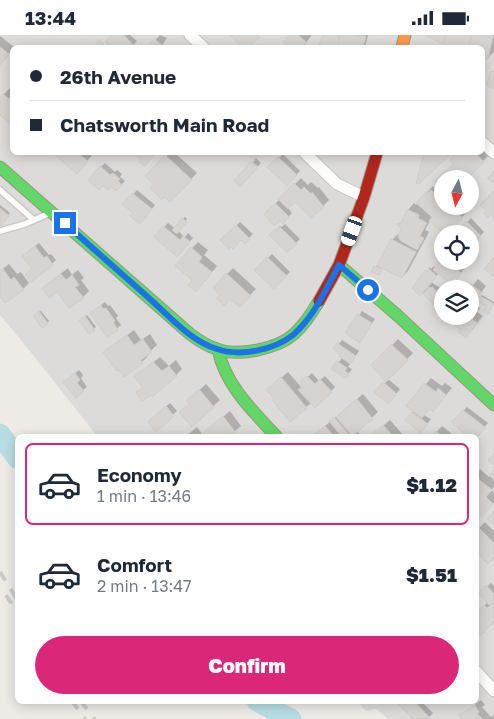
<!DOCTYPE html>
<meta charset="utf-8">
<style>
body{margin:0;font-family:"Golos Text",sans-serif;background:#f6f6f7;color:#1f2937;height:100vh;display:flex;flex-direction:column;font-size:19px;white-space:nowrap}
*{box-sizing:border-box;margin:0}
p{font-size:16px;color:#747a83}
.icon{flex:none;width:28px;height:28px;fill:none;stroke:currentColor;stroke-width:2;stroke-linecap:round;stroke-linejoin:round}
.map{position:relative;flex:1;overflow:hidden}
.sheet{position:absolute;left:15px;top:399px;width:464px;height:270px;display:flex;flex-direction:column;background:#fff;border-radius:8px;box-shadow:0 2px 12px #0003}
.sheet>*{flex:none}
.banner{position:absolute;left:10px;top:10px;width:475px;height:110px;border-radius:8px;box-shadow:0 2px 12px #0003;display:grid;align-content:center;height:110px;padding:0 20px;background:#fff}
.needle{width:32px;rotate:187deg}
.controls{position:absolute;left:434px;top:135px;display:grid;gap:10px}
.controls a{display:grid;place-items:center;width:45px;height:45px;border-radius:50%;background:#fff;box-shadow:0 2px 12px #0003;font-size:25px}
.end{position:absolute;width:22px;height:22px;margin:-11px;border:6px solid #1a73e8;background:#fff;box-shadow:0 0 0 2px #fff}
.from{border-radius:50%}
.car{position:absolute;width:15px;height:30px;margin:-15px -8px;border-radius:6px;box-shadow:0 0 4px 1px #0007;background:linear-gradient(#fff 24%,#345 0 40%,#fff 0 76%,#345 0 86%,#fff 0)}
.banner b{display:flex;align-items:center;gap:18px;height:48px;font-size:19px}
.banner b+b{border-top:1px solid #e0e1e3}
.banner i{width:12px;height:12px;background:#1f2937}
ul{padding:9px 0 0;list-style:none}
li{display:flex;align-items:center;gap:15px;height:82px;margin:0 10px 8px;padding:0 10px;border:2px solid transparent;border-radius:8px}
li div{flex:1}
li b{display:block;font-size:19px}
li em{font-style:normal;font-weight:800}
li.active{border-color:#db2777}
li>.icon{width:45px;height:45px;stroke-width:1.5}
.primary-button{display:flex;gap:10px;margin-top:auto;padding:10px 20px}
.primary-button a{flex:1;height:58px;border-radius:30px;background:#db2777;color:#fff;font-size:20px;font-weight:800;line-height:58px;text-align:center}
.status{display:flex;justify-content:space-between;align-items:center;height:35px;padding:0 25px;background:#fff;direction:ltr}
.status svg{height:14px;fill:currentColor}
.map>svg:first-child{display:block}
.residential{fill:#dddbd9;fill-rule:evenodd}
.shadow{fill:#0003}
.lines{fill:none;stroke-linecap:round;stroke-linejoin:round}
.river{stroke:#b8dce4;stroke-width:21}
.building{fill:#d6d3d0;stroke:#d1cdc8}
.lane-casing{stroke:#c6c5c3;stroke-width:8}
.street-casing{stroke:#c6c5c3;stroke-width:13}
.fast-casing{stroke:#97987e;stroke-width:13}
.slow-casing{stroke:#97987e;stroke-width:13}
.jam-casing{stroke:#97987e;stroke-width:13}
.lane{stroke:#fcfcfb;stroke-width:5.5}
.street{stroke:#fcfcfb;stroke-width:11}
.fast{stroke:#63d668;stroke-width:11}
.slow{stroke:#ff974d;stroke-width:11}
.jam{stroke:#b3261e;stroke-width:11}
.rail{stroke:#cbcbca;stroke-width:4;stroke-dasharray:10 10;stroke-linecap:butt}
.route{stroke:#1a73e8;stroke-width:6}
</style>
<div class="status"><b>13:44</b><svg viewBox="0 0 49 12"><path d="M0 12V9h3v3zM5 12V6h3v6zM10 12V3h3v9zM15 12V0h3v12zM26 1h20v11H26zM47 4h2v5h-2z"/></svg></div>
<div class="map">
<svg width="494" height="684" viewBox="0 0 494 684">
<rect width="100%" height="100%" fill="#eeebe7"/>
<path class="residential" d="M0 0H494V684H388L376 674 366 676 357 666H476V401H97L29 315 0 280ZM12 12H482V118H12ZM442 144H470V171H442ZM442 199H470V226H442ZM442 254H470V281H442Z"/>
<path class="shadow" d="M113 0H130L137 6 132 12H113L106 7Z
M160 0 167 3 162 10 165 12H149Z
M291 0H311V1L303 12H292L285 7Z
M324 0H368L365 12 321 11Z
M426 0H494V17L488 23 482 12H455Z
M0 1 14 12 0 30Z
M10 53 12 56V85L10 87 0 78V63Z
M482 113 489 120 465 144H442V171H462L468 176 452 193 430 186 425 195 429 197 408 236 402 242 383 232 380 237 373 236 377 230 379 231 392 205 398 199 400 200 402 194 399 189 404 184 408 175 414 168 416 170 433 151 435 153 439 149 437 146 455 128 451 125 458 118H482Z
M59 118H91L93 119 83 131 57 120Z
M170 118H175L197 138 170 166 147 141Z
M247 118H259L255 122 261 128 244 147 235 146 255 125Z
M425 118H451L418 147Z
M283 119 300 136 287 149 269 132Z
M105 128 115 137 117 135 122 139 120 142 125 146 116 155 111 150 101 132Z
M301 143 308 150 311 147 318 153 319 152 329 165 323 171 295 165 288 173 292 178 283 187 265 179Z
M137 155 155 170 144 184 124 169Z
M0 170 10 178 0 190Z
M185 182 187 184 178 196 185 202 188 198 193 203 181 216 155 202 168 188 175 193Z
M471 183 484 197 471 211 470 199 456 198Z
M240 187 253 199 245 207 241 203 222 205Z
M285 189 300 204 288 216 271 200 280 191 282 192Z
M198 207 208 215 204 220 217 231 202 249 193 245 192 213Z
M39 208 49 220 51 219 56 225 52 229 27 239 33 233 27 217Z
M470 218 476 223 468 231 470 226Z
M272 219 290 237 274 252 256 235Z
M442 225V226H456L464 234 457 242 439 238 431 247 442 254V276L440 279 439 272 422 256 413 253 430 232 431 234 434 231 436 233Z
M9 229 17 239 21 237 29 248 23 254 0 259V236Z
M68 233 72 240 78 235 84 243 81 245 89 256 83 262 57 255 43 253Z
M233 233 256 254 240 271 231 262 221 259 227 239Z
M478 244 486 251 473 268 480 273 477 277 483 281 472 295 461 294 470 281V254Z
M482 260 494 267 490 276 480 262Z
M105 267 108 271 110 270 118 281 116 283 121 290 107 301 91 278Z
M41 276 49 286 43 291 36 279Z
M362 276 375 284 360 306 347 298Z
M87 280 96 292 90 297 82 284Z
M134 295 141 305 150 299 157 310 147 319 148 321 142 327 111 312Z
M398 304 413 318 388 344 400 354 392 364 376 357 387 346 373 330Z
M342 305 359 316 348 332 352 334 346 342 333 334 343 322 342 318 335 314Z
M160 322 169 331 176 325 182 334 176 340 138 358 144 351 136 341Z
M79 335 83 340 81 343 87 352 83 355 69 343Z
M288 337 302 353 304 351 301 347 312 338 319 346 325 341 335 352 315 371 311 368 306 372 275 363 274 349Z
M431 343 442 351 445 348 452 353 433 375 430 373 424 380 431 384 424 393 407 385 414 376 408 371Z
M206 349 220 365 192 390 194 360Z
M363 359 378 377 357 396 361 401H313Z
M170 368 177 376 156 395 153 383Z
M467 372 488 388 476 402 469 401 453 387Z
M230 376 241 391 229 401H186L197 392 202 399Z
M390 385 404 401H371Z
M442 391 451 398 449 401H433Z
M480 434 489 442 494 437V452L491 455 494 458V467L487 475 476 477V438Z
M485 487 494 496V521L476 496Z
M491 548 494 551V585L476 578 488 567 479 558Z
M481 665 485 670 482 672 491 682 494 680V684H463L461 681Z
M402 666H421L433 678 427 684H415L400 669Z"/>
<g class="lines">
<path class="river" d="M0 399 18 424
M257 666 291 684"/>
</g>
<path class="building" d="M111 0H124L134 11 133 12H111L105 7Z
M230 0H258L260 2 249 12 244 8 241 11Z
M289 0H299V1L306 7 302 12H290L283 7Z
M322 0H340L337 12H339H319Z
M340 0 366 1 363 12H337Z
M425 0H446L443 9Z
M446 0H472L469 12H451L443 9Z
M472 0H493L488 24 482 23V12H469Z
M154 4 162 10 160 12H147Z
M99 5 104 9 99 12 96 10Z
M0 12 9 19 0 30Z
M491 36 494 37V54L486 50Z
M3 59 9 64 12 60V86L10 89 0 80V62Z
M57 118H80L79 119 88 126 77 139 55 120Z
M133 118H153L155 119 145 131 139 127 141 125Z
M246 118H261L254 125Z
M424 118H450L451 119 420 148 416 149Z
M455 118H475L484 127 467 144H442V153L435 146 453 129 450 125Z
M165 120 192 145 170 167 164 162 162 165 150 153 154 149 145 141Z
M278 122 297 140 287 151 267 132Z
M251 126 258 132 240 152 234 146Z
M100 131 110 140 113 138 120 144 118 146 122 150 116 156 111 152 109 155 103 151 99 155 88 145Z
M494 136V146L492 147 487 143Z
M294 148 301 155 304 152 311 159 312 157 324 172 311 183 295 167 288 174 278 164Z
M431 155 442 165V171H449L463 183 449 199H444L429 186 432 182 416 168 427 156 428 158Z
M493 156 494 157V183L491 180 489 183 484 179 486 176 480 170Z
M132 158 152 174 140 189 130 181 133 178 122 169Z
M275 168 289 182 283 189 280 186 274 191 264 179Z
M0 173 9 181 1 191H0Z
M407 174 419 180 418 183 427 188 420 201 424 203 417 215 401 206 398 202 401 194 397 189 401 188Z
M182 183 187 187 177 199 172 195Z
M466 186 481 201 471 213 470 199 455 198Z
M236 190 250 204 245 209 241 205 233 214 231 212 229 214 220 205Z
M163 191 180 205 183 201 190 207 177 222 154 202Z
M280 192 297 209 287 217 269 200 275 194 277 195Z
M391 204 416 217 402 243 377 231Z
M35 211 44 223 47 221 53 230 31 247 25 239 32 234 22 221Z
M191 212 202 222 199 227 212 237 196 257 188 250 192 245 175 231Z
M267 222 287 241 274 254 254 235Z
M494 222V242L484 234Z
M442 223V226H448L461 238 457 244 455 242 450 248 433 235Z
M470 225 473 227 469 232 461 226H470Z
M374 231 382 234 379 240 371 237Z
M3 234 11 245 14 242 24 255 5 268 0 261V236Z
M429 234 437 241 420 261 412 253 425 235 426 237Z
M226 238 251 261 240 272 230 264 224 271 216 263 220 260 213 253Z
M61 239 66 245 72 240 79 250 75 252 84 263 69 273 57 257 49 263 42 253Z
M471 249 481 257 470 272V254H467Z
M429 252 430 253 432 252 442 261V278L440 280 434 275 437 272 423 259Z
M480 261 494 269 488 279 483 276 486 271 477 266Z
M101 270 103 274 106 273 115 286 113 287 118 295 107 302 90 278Z
M39 276 48 289 42 293 33 281Z
M470 276 475 280 472 284 477 288 466 303 458 297 460 294 449 286 452 281H470Z
M357 279 372 288 360 308 345 298Z
M85 281 95 295 89 299 79 285Z
M127 300 134 310 143 304 152 317 141 325 143 328 124 342 118 334 117 336 103 317Z
M337 308 356 321 350 329 339 321 340 319 333 314Z
M391 309 408 325 386 347 371 330Z
M337 326 347 333 345 336 349 339 346 343 331 334Z
M153 327 162 336 169 331 177 341 152 362 151 360 142 366 136 357 143 353 134 341Z
M75 338 80 345 77 348 84 356 76 363 63 347Z
M307 341 315 349 320 344 332 357 315 373 298 355 303 351 300 347Z
M281 342 307 373 290 387 272 365 274 363 266 355Z
M383 347 397 359 388 369 374 357Z
M424 348 436 357 438 353 446 360 433 377 429 374 422 383 406 371Z
M199 354 214 372 192 392 179 377 189 369 186 366Z
M357 364 373 384 352 401 336 382Z
M166 371 174 381 156 397 148 387Z
M463 375 486 393 476 403V401H467L451 387Z
M412 377 428 389 420 398 405 385Z
M223 381 236 398 231 401H199Z
M334 382 350 401H341L329 386Z
M383 390 393 401H370Z
M325 391 334 401H312Z
M435 396 442 401H431Z
M494 418V430L488 425Z
M494 435V445L489 440Z
M476 442 492 455 486 462 493 469 481 483 476 479Z
M494 476V490L487 484Z
M478 492 494 508V523L488 529 476 517V495Z
M486 550 494 559V567L490 571 478 558Z
M494 567V587L480 601 476 597V577L484 570 487 573Z
M401 666H414L430 683 413 684 398 669Z
M475 670 479 677 477 679 483 684H461L459 680Z"/>
<g class="lines">
<g class="lane-casing">
<path id="lane" d="M0 155 34 185
M0 196 25 189 50 178"/>
</g>
<g class="street-casing">
<path id="street" d="M190 0 203 12
M482 107 494 118
M305 118 337 149 364 162
M476 636 494 656"/>
</g>
<g class="fast-casing">
<path id="fast" d="M0 132 190 299C198 305 207 311 217 314 238 322 277 314 294 299 304 290 312 278 319 266
M339 230 397 280 494 370
M218 315C226 351 252 375 276 401"/>
</g>
<g class="slow-casing">
<path id="slow" d="M402 12 405 0"/>
</g>
<g class="jam-casing">
<path id="jam" d="M319 266 339 230 364 162 377 118"/>
</g>
<use href="#lane" class="lane"/>
<use href="#street" class="street"/>
<use href="#fast" class="fast"/>
<use href="#slow" class="slow"/>
<use href="#jam" class="jam"/>
<path class="rail" d="M0 537 18 566
M6 560 18 579
M72 666 85 684
M81 666 94 684"/>
</g>
<g class="lines">
<path class="route" d="M65 188C93 214 122 239 150 264 170 282 191 306 217 314 240 322 274 315 293 300 314 282 326 254 339 230L368 255"/>
</g>
</svg>
<div class="controls">
<a><svg class="needle" viewBox="-14 -14 28 28"><path d="M0-13l5 13h-10z" fill="#e53935"/><path d="M0 13l5-13h-10z" fill="#747a83"/></svg></a>
<a><svg class="icon" aria-label="locate" viewBox="0 0 24 24"><circle cx="12" cy="12" r="6"/><path d="M12 2v4M12 18v4M2 12h4M18 12h4"/></svg></a>
<a><svg class="icon" aria-label="layers" viewBox="0 0 24 24"><path d="M12 4l9 5-9 5-9-5zM3 14l9 5 9-5"/></svg></a>
</div>
<i class="end from" style="left:368px;top:255px"></i>
<i class="end" style="left:65px;top:188px"></i>
<i class="car" style="left:352px;top:196px;rotate:200deg"></i>
<div class="banner">
<b><i class="from"></i>26th Avenue</b>
<b><i></i>Chatsworth Main Road</b>
</div>
<section class="sheet">
<ul>
<li class="active"><svg class="icon" aria-label="car" viewBox="0 0 24 24"><path d="M5 17H2v-5l4-1 3-4h7l3 4 3 1v5h-3M9 17h6M6 11h13"/><circle cx="7" cy="17" r="2"/><circle cx="17" cy="17" r="2"/></svg><div><b>Economy</b><p>1 min · 13:46</p></div><em>$1.12</em></li>
<li><svg class="icon" aria-label="car" viewBox="0 0 24 24"><path d="M5 17H2v-5l4-1 3-4h7l3 4 3 1v5h-3M9 17h6M6 11h13"/><circle cx="7" cy="17" r="2"/><circle cx="17" cy="17" r="2"/></svg><div><b>Comfort</b><p>2 min · 13:47</p></div><em>$1.51</em></li>
</ul>
<div class="primary-button"><a>Confirm</a></div>
</section>
</div>
